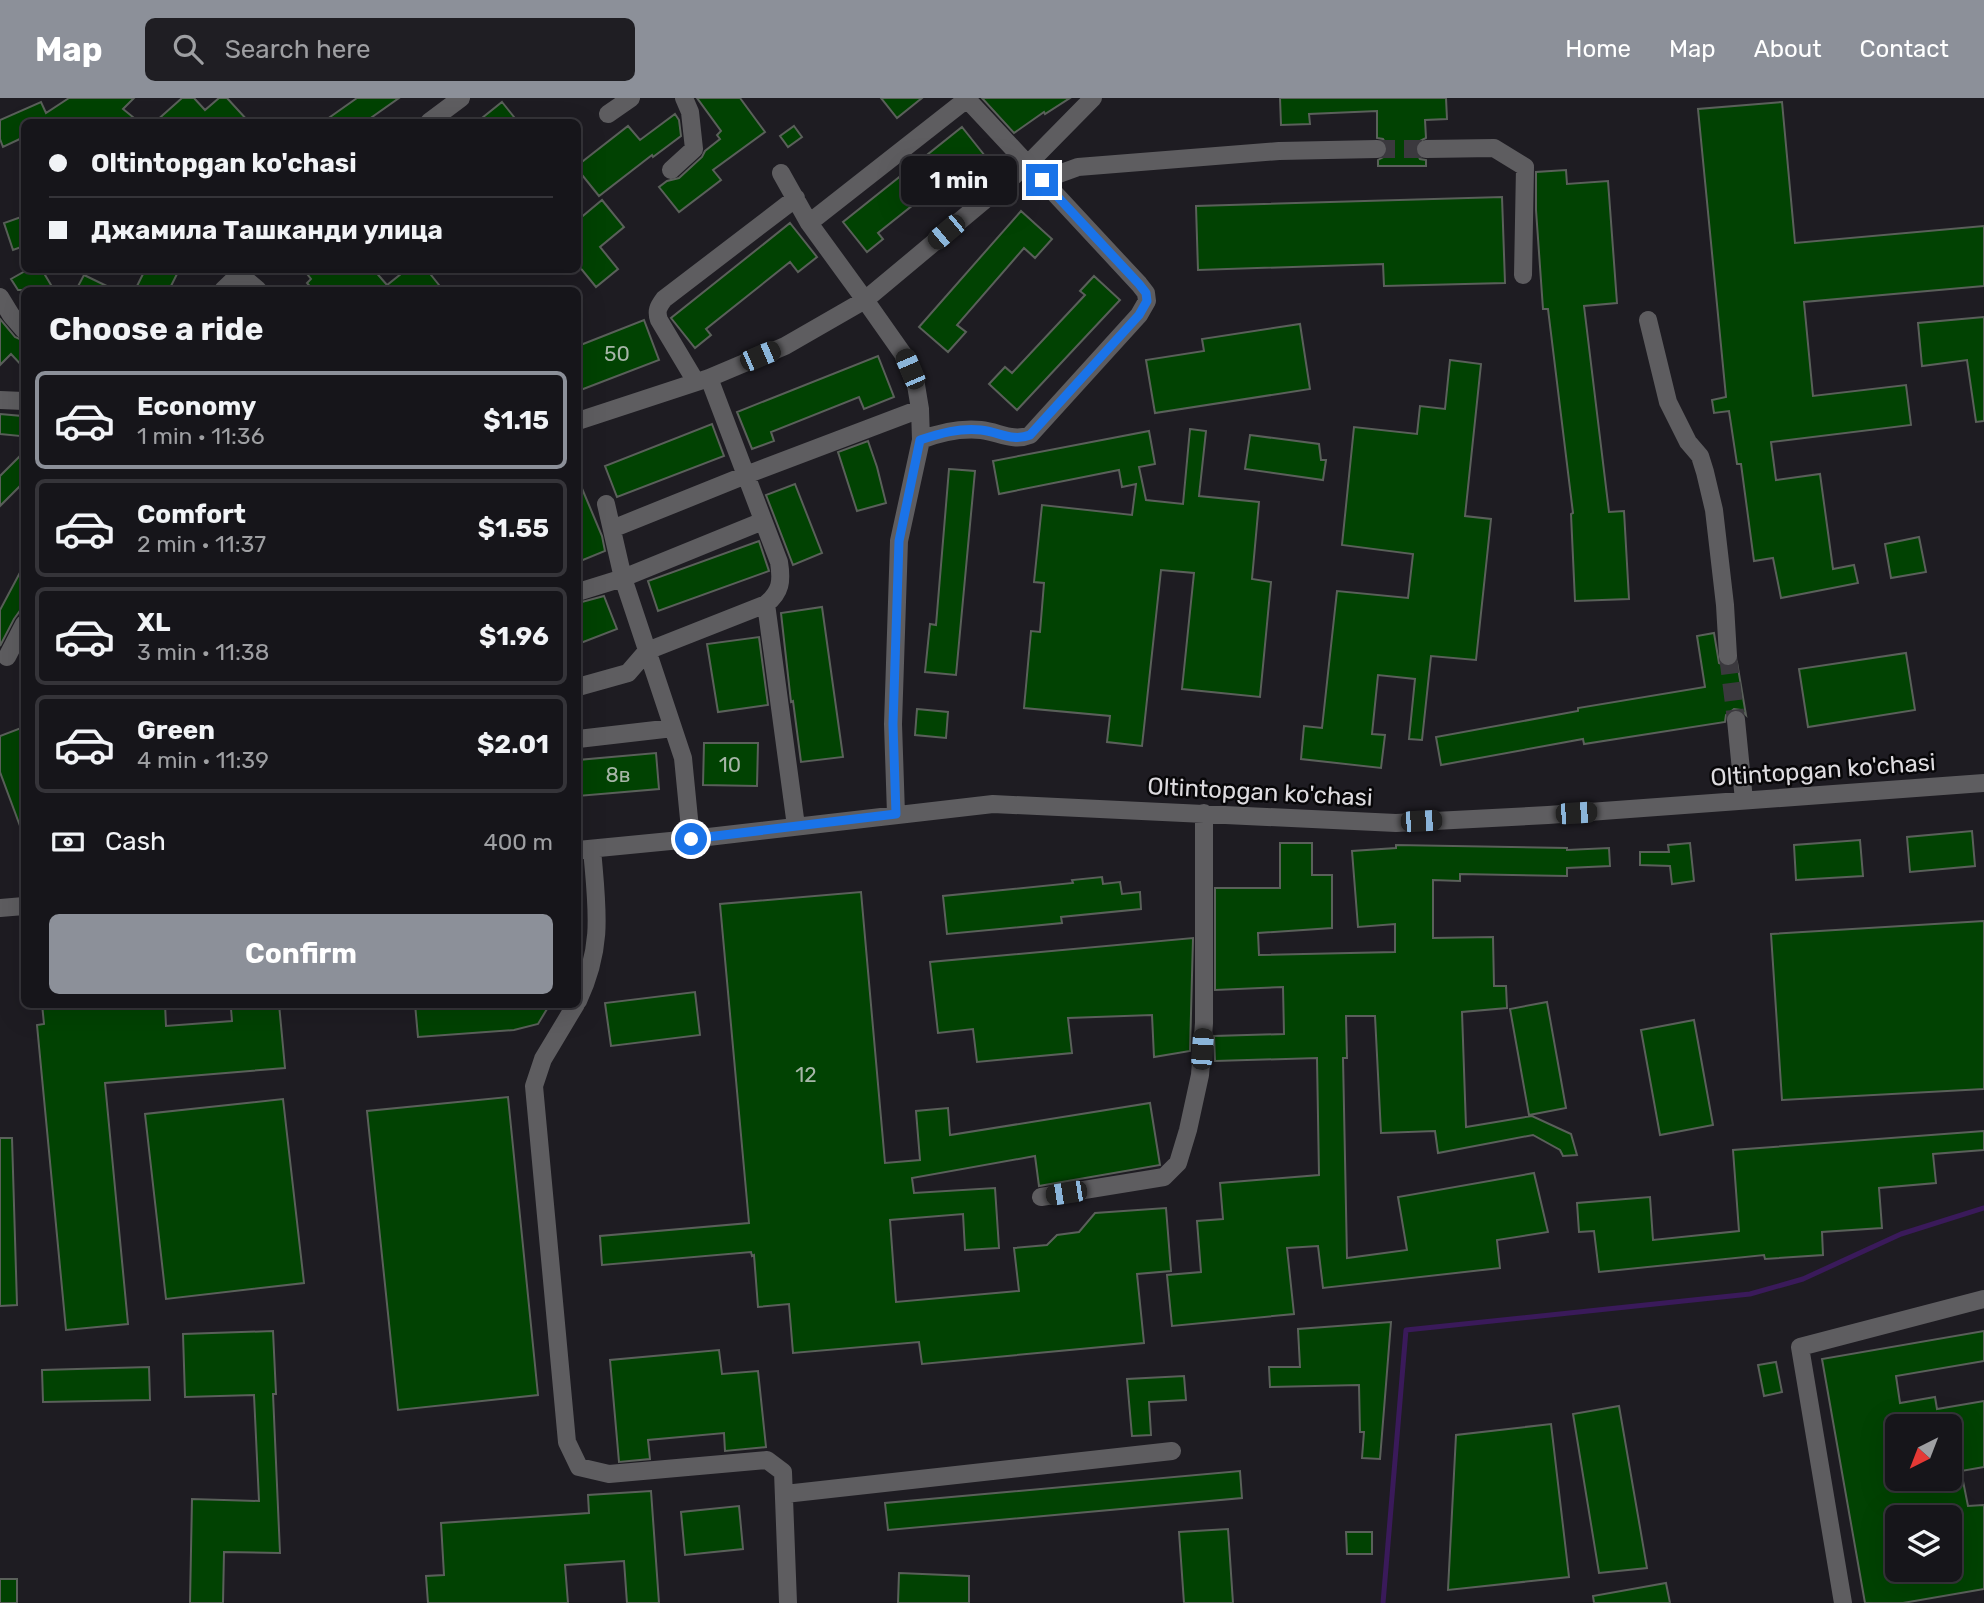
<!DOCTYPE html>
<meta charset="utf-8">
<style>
body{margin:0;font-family:Rubik,sans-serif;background:#1f1e23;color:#f1f3f6;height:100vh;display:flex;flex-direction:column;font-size:26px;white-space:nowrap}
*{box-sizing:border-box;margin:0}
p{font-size:23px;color:#9e9fa2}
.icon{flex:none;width:38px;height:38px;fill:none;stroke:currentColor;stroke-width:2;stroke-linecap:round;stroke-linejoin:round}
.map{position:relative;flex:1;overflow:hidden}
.side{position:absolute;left:21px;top:189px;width:560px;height:721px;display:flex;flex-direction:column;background:#16151a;border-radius:10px;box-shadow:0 7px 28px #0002,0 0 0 2px #353439}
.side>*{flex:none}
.guide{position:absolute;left:21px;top:21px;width:560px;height:154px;border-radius:10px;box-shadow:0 7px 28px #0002,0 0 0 2px #353439;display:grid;align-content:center;height:154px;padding:0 28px;background:#16151a}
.needle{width:46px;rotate:222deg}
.tools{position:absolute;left:1885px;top:1316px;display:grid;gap:14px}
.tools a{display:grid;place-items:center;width:77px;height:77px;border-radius:10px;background:#16151a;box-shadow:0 7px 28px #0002,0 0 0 2px #353439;font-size:35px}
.end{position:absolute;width:32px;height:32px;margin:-16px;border:9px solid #1a73e8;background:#fff;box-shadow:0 0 0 4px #fff}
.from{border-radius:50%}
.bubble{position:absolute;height:49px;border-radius:10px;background:#16151a;box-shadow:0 7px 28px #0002,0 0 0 2px #353439;font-size:23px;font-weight:700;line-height:49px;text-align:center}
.car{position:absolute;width:21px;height:42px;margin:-21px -10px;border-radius:9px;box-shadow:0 0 5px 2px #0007;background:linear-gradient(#222 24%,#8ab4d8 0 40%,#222 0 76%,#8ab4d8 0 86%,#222 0)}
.guide b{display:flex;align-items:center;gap:24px;height:66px;font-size:26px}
.guide b+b{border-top:2px solid #353439}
.guide i{width:18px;height:18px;background:#f1f3f6}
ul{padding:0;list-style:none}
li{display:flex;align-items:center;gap:21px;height:98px;margin:0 14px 10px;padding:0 14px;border:4px solid #353439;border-radius:10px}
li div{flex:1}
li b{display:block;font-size:26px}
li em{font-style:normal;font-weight:700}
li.active{border-color:#8c9099}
li>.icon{width:63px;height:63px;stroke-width:1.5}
h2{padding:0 28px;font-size:32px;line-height:84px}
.pay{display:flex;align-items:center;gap:18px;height:77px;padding:0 28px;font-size:26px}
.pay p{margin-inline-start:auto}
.action{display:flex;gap:14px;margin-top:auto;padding:14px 28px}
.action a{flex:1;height:80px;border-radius:10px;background:#8c9099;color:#fff;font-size:28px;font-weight:700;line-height:80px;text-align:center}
header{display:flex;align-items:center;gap:42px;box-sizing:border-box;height:98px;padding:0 35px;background:#8c9099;color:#fff}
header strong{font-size:33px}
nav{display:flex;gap:38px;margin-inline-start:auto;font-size:24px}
.search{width:490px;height:63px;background:#1f1e23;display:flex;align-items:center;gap:18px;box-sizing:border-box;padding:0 24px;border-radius:10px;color:#9e9fa2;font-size:26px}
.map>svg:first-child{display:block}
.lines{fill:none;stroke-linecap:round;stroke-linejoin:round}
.stream{stroke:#3a1a5a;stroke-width:5}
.building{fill:#014202;stroke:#5a605a;stroke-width:2;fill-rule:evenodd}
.minor-tunnel{stroke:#3b393e;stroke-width:18;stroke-dasharray:18 9;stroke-linecap:butt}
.minor{stroke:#5e5d60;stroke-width:18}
.route{stroke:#1a73e8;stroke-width:9}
.labels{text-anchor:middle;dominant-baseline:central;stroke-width:5;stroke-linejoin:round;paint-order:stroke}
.number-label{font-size:21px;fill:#a7b6a8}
.street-label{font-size:24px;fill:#dedce0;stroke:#080709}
</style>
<header>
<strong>Map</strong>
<div class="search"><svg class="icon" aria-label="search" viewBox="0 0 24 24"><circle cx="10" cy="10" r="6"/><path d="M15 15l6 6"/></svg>Search here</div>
<nav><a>Home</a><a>Map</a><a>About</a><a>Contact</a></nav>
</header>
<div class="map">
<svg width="1984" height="1505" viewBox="0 0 1984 1505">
<rect width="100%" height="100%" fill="#1e1c22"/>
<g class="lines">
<path class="stream" d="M1383 1505 1406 1232 1750 1196 1803 1181 1901 1136 1984 1110"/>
</g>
<path class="building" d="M69 0H134L123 11 139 24H24V39L3 49 0 41V22L41 4 46 15Z
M182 0H194L205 12 219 0H227L249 24H155Z
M357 0H399L365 24H323Z
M697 0H740L765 34 713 72 721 82 679 114 659 89 667 83 679 80 702 59 705 53 720 41 717 37 721 33Z
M881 0H922L897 20Z
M982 0H1070L1045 16 1044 14 1014 35Z
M1280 0H1446L1447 21 1425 22 1426 40 1416 45 1415 52 1420 61 1426 62V68H1378V62L1387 57 1388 50 1383 41 1377 40V13L1309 16 1310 26 1281 27Z
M502 4 518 24H477Z
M1782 4 1795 145 1984 128V188L1804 204 1813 298 1906 287 1911 327 1771 344 1776 382 1820 376 1833 471 1854 467 1858 485 1781 500 1773 460 1754 463 1741 366H1737L1729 313 1714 315 1712 302 1726 299 1698 11Z
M675 16 679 22 681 38 653 59 652 57 599 98 578 72V67L628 28 640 42Z
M794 28 802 39 788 49 780 38Z
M962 29 989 63 970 78 962 68 878 135 883 141 867 154 843 124Z
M1566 72 1567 86 1608 83 1617 205 1584 208 1609 414 1624 413 1629 501 1575 503 1571 416 1573 415 1548 211H1543L1536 112V74Z
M1502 99 1505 185 1384 188 1383 166 1198 172 1196 108Z
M602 102 624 129 600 149 618 171 596 189 578 167V122Z
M1021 113 1052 141 1035 160 1024 150 957 227 966 234 948 254 919 229Z
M24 118V148L13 152 4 125Z
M790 125 817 159 798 174 790 164 706 231 711 237 695 250 671 220Z
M27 172H42L51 187 42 192H18L11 181Z
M145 172H179L169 192H135Z
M304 172H374L387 187 406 172H427L439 187 432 192H313L307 185 311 181Z
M84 177 115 192H76Z
M1094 178 1120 202 1017 312 989 286 1005 269 1012 275 1085 197 1080 193Z
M1984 219V323L1976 324 1967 262 1922 268 1918 225Z
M0 221 15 239 24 243V270L11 256 0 267Z
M644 222 659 262 578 293V248Z
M1300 226 1310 291 1155 315 1146 262 1204 253 1202 241Z
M878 258 894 299 864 311 859 299 771 334 774 343 752 351 737 314Z
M1450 262 1481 266 1465 418 1491 421 1476 562 1431 558 1422 642 1409 641 1415 581 1378 577 1372 636 1385 637 1381 670 1301 661 1304 628 1322 630 1337 493 1408 500 1413 456 1342 447 1354 329 1417 336 1420 308 1445 311Z
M0 316 22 318 20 338 0 336Z
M712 326 724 358 617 399 605 368Z
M1190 331 1206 333 1199 398 1259 404 1252 481 1271 484 1260 599 1182 591 1194 475 1161 472 1142 648 1107 644 1110 618 1024 610 1031 533 1040 534 1044 485 1034 484 1042 407 1132 417 1136 386 1122 389 1119 372 999 396 993 363 1149 333 1155 366 1139 369 1146 402 1183 406Z
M1250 337 1319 346 1321 362H1326L1323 382 1245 371Z
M868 343 877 369 886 405 857 413 838 354Z
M24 354V384L0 408V378Z
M949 371 975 373 956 577 925 574 930 526 936 527Z
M578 381 602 438 605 453 578 464Z
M795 386 822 455 793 467 766 397Z
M1919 439 1926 474 1891 480 1885 446Z
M759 443 769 473 658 513 648 483Z
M24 467V507L14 521 0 548V512Z
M604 498 617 531 578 546V505Z
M822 509 843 659 801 664 793 603 791 604 781 515Z
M1714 535 1719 565 1728 569 1737 564 1746 617 1741 612 1734 611 1726 617 1725 624 1584 646 1583 641 1441 667 1436 639 1578 613V610L1705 589 1697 538Z
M759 539 768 607 718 614 707 546Z
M1906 555 1915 612 1808 629 1799 571Z
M917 611 948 614 946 640 915 637Z
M21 630 24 639 23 736 0 674V638Z
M704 645H758L757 688 703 687Z
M656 655 659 691 578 698V662Z
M1972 733 1975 768 1910 774 1907 739Z
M1860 742 1863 778 1796 782 1794 747Z
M1280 745H1312V777H1332V830L1258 835 1259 857 1395 854V826L1358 829 1352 753 1396 750V747L1567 750V752L1609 750 1610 768 1567 770V778L1460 776V783L1433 782V840L1493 839 1494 888H1506L1507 910 1462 914 1466 1029 1532 1018 1571 1036 1577 1057 1563 1058 1560 1052 1533 1037 1438 1055 1435 1033 1381 1035 1375 918H1346L1347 960H1343L1347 1160 1407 1152 1398 1099 1534 1075 1548 1134 1497 1142 1500 1170 1323 1190 1318 1148 1287 1150 1294 1216 1172 1228 1167 1177 1201 1174 1197 1123 1223 1121 1220 1085 1319 1077 1317 960 1215 963 1214 938 1284 936 1283 889 1215 892V790H1280Z
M1690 745 1694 783 1672 786 1670 768 1640 767V754H1669L1668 747Z
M1102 779 1103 786 1120 784 1122 796 1140 794 1141 811 1061 819 1062 825 947 836 943 798 1073 785 1072 782Z
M861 794 885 1065 920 1062 916 1013 948 1010 950 1037 1150 1005 1160 1067 1039 1088 1035 1058 912 1080 914 1095 995 1090 999 1150 965 1152 963 1116 890 1122 896 1204 1019 1193 1014 1150 1047 1147 1057 1137 1079 1134 1095 1115 1166 1110 1171 1173 1137 1176 1144 1245 922 1266 919 1244 793 1255 789 1206 758 1209 754 1157 752 1158 751 1154 602 1167 600 1138 749 1125 720 806Z
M1984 823V991L1782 1002 1771 836Z
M1193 840 1190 953 1154 959 1152 917 1068 920 1072 955 977 964 973 931 938 935 930 864Z
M695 894 700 937 611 948 605 905Z
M1547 904 1566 1010 1529 1017 1510 911Z
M42 906H165L166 928 232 923 231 911 245 910V906H279L285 970 105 985 128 1226 66 1232 37 927 44 926Z
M415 906H550L538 926 514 932 418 939Z
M1694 922 1713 1027 1660 1037 1641 932Z
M508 999 538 1297 398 1312 367 1013Z
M283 1001 304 1185 166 1201 145 1016Z
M1984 1033V1052L1933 1056 1936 1085 1879 1090 1882 1130 1822 1134 1823 1157 1765 1161 1764 1157 1599 1174 1594 1133 1579 1134 1577 1105 1650 1099 1653 1142 1739 1133 1733 1052Z
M0 1040H12L17 1207 0 1208Z
M1391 1224 1380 1361 1362 1360 1364 1334H1360L1359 1287 1270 1289 1269 1269H1300L1298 1231Z
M273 1233 276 1296H273L280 1455 224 1454 223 1505H190L192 1401 259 1403 254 1297 185 1299 183 1236Z
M1984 1233V1263L1896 1278 1900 1305 1935 1299 1937 1311 1984 1303V1369L1961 1373 1968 1408 1984 1407V1491L1903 1505H1865L1822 1261ZM1897 1328H1950V1381H1897ZM1897 1419H1950V1472H1897Z
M719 1252 722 1276 758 1273 766 1349 725 1353 724 1335 648 1342 650 1361 619 1364 610 1262Z
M1776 1264 1782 1294 1764 1298 1758 1267Z
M149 1269 150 1302 43 1304 42 1272Z
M1184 1278 1186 1302 1149 1304 1151 1337 1132 1338 1127 1281Z
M1619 1308 1647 1470 1599 1475 1573 1316Z
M1551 1326 1569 1479 1448 1492 1456 1337Z
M1240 1373 1242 1400 888 1432 885 1405Z
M651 1393 659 1505H627L624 1463 565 1467 568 1505H428L426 1478 444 1477 441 1425 589 1415 588 1397Z
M739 1408 743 1451 685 1457 681 1414Z
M1228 1431 1233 1505H1184L1179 1434Z
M1346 1434H1372V1456H1347Z
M899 1475 969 1478V1505H898Z
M0 1481H17V1505H0Z
M1666 1485 1670 1505H1594L1593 1498Z"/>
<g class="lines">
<path class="minor-tunnel" d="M1377 51H1426
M1728 558 1736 622"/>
<path class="minor" d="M608 16 631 0
M429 24 461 0
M1426 51 1494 50 1525 69 1523 177
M671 72 694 51 690 14 684 0
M1042 82 1078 69 1279 53 1377 51
M809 125 967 1
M239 176 258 192
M223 192 244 172
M0 199 11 217 24 232
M1648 222 1668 304 1688 344 1700 358 1705 374 1714 412 1725 507 1728 558
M709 280 779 464C782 483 781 494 766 506
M696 284 659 222C656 213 658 209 664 201L796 100
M0 302 24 303
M578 323 709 280 785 248 865 202 809 125 781 75
M921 342C941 334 959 330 981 332 999 334 1013 344 1030 337L1139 217 1147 203 1146 195 1139 186 966 0
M606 406 623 480 683 660 691 741
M612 431 746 377 920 311
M578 494 623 480 763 423
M7 559 24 526
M578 589 628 575 647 553 766 506 796 728
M1736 622 1744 702
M578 641 673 630
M896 716 893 626 899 443 921 342 920 311 916 287 903 256 865 202 1028 66 1093 0
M578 752 691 741 993 706 1396 725 1548 717 1984 685
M0 810 24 808
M578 903C604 847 597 811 592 751
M576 906 543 961 534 988 567 1344 579 1369 609 1376 767 1362 783 1374 788 1505
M1041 1099 1164 1079 1178 1065 1188 1032 1200 977 1204 925V715
M785 1396 1172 1353
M1843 1505 1800 1249 1984 1201"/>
</g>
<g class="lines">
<path class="route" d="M691 741 896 716 893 626 899 443 920 342C941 335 959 330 981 332 999 334 1013 344 1030 337L1139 217 1147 203 1146 195 1139 186 1042 82"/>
</g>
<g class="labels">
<g class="number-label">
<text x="617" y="255">50</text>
<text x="730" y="666">10</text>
<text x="618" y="676">8в</text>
<text x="806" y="976">12</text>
</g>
<g class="street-label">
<text transform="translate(1823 672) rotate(-4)">Oltintopgan ko'chasi</text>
<text transform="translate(1260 694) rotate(3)">Oltintopgan ko'chasi</text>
</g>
</g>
</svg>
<div class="tools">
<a><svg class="needle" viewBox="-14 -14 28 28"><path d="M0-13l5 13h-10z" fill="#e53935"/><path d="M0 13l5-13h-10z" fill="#9e9fa2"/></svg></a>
<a><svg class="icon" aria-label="layers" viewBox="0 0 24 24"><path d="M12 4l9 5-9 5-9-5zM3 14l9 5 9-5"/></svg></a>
</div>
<i class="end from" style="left:691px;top:741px"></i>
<i class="end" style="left:1042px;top:82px"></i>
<div class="bubble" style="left:901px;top:58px;width:116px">1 min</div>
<i class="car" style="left:946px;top:134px;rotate:230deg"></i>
<i class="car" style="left:760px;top:258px;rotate:67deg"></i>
<i class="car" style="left:910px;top:271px;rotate:337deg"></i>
<i class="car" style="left:1576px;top:715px;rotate:86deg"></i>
<i class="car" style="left:1421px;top:723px;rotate:87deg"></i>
<i class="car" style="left:1202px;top:951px;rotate:4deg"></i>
<i class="car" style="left:1066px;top:1095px;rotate:261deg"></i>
<div class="guide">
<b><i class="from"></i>Oltintopgan ko'chasi</b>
<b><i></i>Джамила Ташканди улица</b>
</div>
<section class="side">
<h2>Choose a ride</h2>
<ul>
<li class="active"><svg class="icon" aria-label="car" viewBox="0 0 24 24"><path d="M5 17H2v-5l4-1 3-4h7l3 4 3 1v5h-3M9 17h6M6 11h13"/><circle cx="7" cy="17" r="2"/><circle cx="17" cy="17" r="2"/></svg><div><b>Economy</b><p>1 min · 11:36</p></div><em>$1.15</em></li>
<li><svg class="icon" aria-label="car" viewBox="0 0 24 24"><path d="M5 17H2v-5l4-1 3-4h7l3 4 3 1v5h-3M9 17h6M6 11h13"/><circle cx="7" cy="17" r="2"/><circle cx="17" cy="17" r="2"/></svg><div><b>Comfort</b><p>2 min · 11:37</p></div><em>$1.55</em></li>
<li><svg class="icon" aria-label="car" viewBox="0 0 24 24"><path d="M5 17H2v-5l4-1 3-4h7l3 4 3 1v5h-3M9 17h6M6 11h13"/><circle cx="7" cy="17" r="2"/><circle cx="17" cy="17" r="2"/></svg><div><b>XL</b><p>3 min · 11:38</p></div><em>$1.96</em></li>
<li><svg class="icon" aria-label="car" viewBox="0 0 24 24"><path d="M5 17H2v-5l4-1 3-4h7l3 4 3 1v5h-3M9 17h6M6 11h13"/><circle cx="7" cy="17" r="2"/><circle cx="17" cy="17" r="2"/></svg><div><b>Green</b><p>4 min · 11:39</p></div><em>$2.01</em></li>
</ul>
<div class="pay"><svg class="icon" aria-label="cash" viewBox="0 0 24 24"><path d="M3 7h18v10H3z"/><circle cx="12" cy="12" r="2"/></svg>Cash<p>400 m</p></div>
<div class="action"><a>Confirm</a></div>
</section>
</div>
